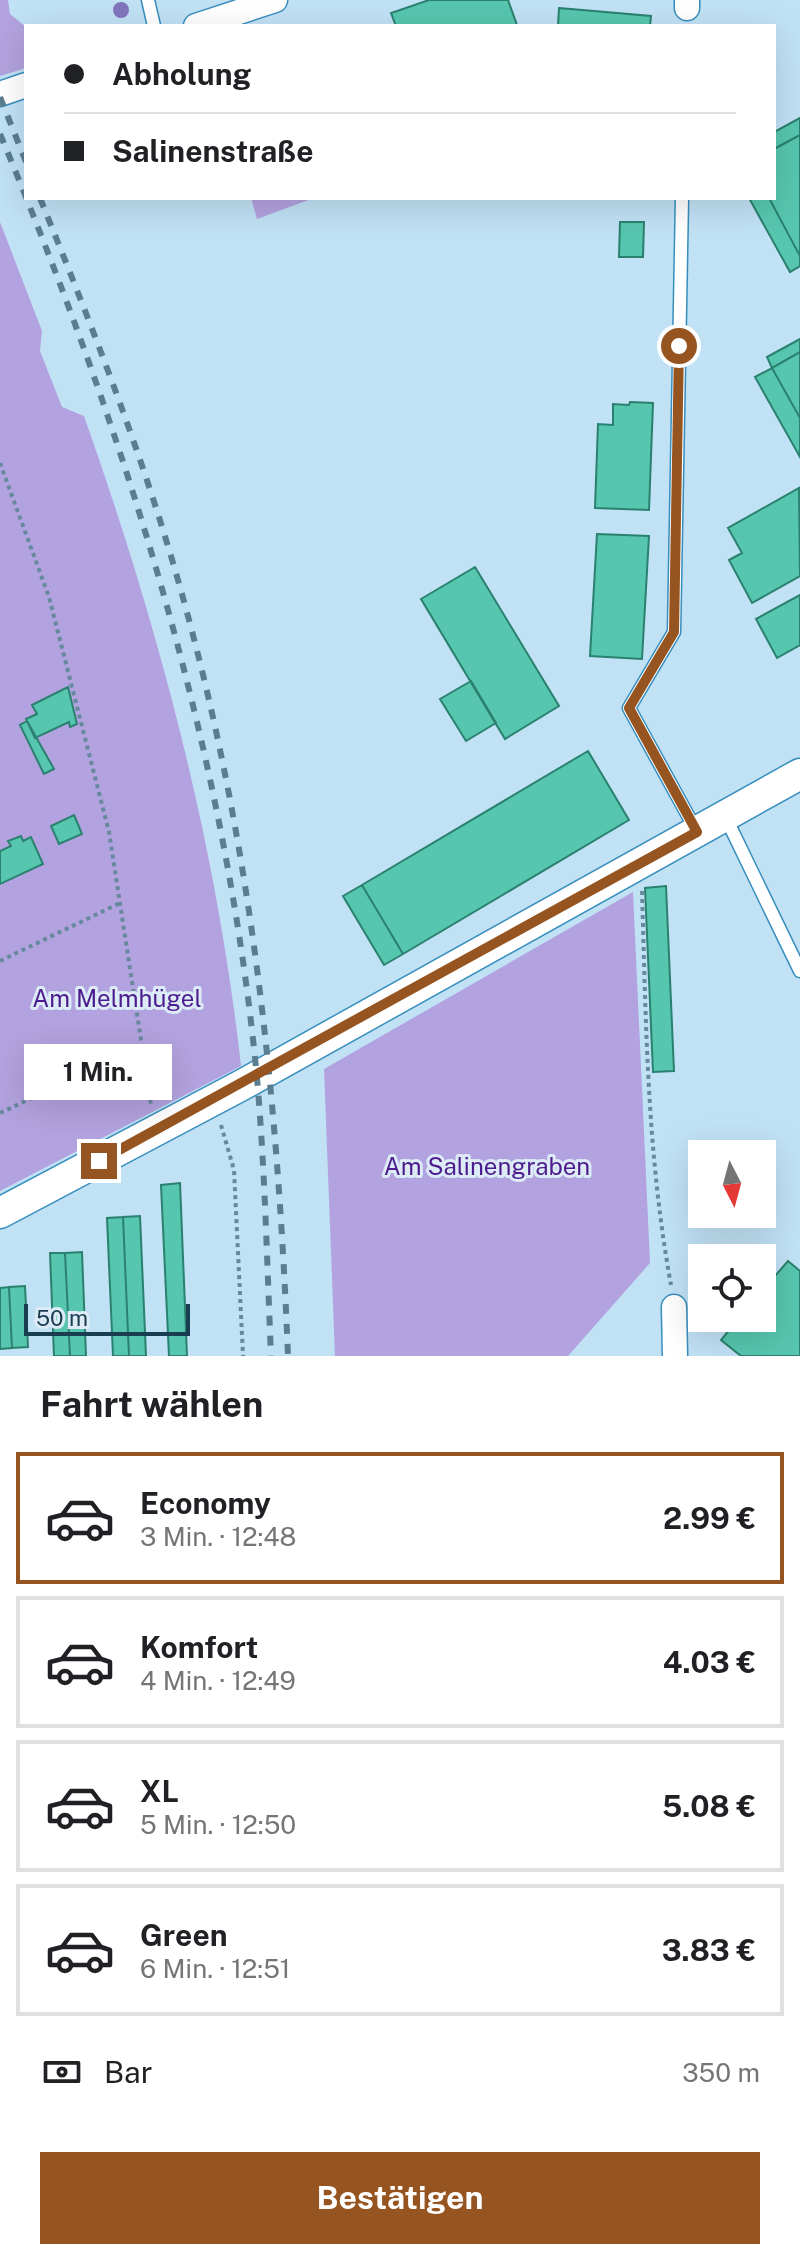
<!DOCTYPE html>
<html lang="de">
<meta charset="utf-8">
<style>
body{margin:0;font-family:"Public Sans",sans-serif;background:#f2f2f2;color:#202124;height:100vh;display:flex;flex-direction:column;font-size:30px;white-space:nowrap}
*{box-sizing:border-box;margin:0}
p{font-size:26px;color:#757577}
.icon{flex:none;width:44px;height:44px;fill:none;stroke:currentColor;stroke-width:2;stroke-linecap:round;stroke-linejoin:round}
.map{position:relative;height:1356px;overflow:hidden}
.sheet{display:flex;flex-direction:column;background:#fff;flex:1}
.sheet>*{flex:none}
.hud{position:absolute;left:24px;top:24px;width:752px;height:176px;border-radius:0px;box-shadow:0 8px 32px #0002;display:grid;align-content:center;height:176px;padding:0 40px;background:#fff}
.needle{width:52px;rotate:174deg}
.fabs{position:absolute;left:688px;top:1140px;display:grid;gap:16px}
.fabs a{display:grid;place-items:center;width:88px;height:88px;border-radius:0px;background:#fff;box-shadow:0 8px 32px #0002;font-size:40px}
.scale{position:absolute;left:24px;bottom:20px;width:166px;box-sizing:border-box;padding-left:8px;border:4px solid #193d51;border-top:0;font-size:22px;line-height:28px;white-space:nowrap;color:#193d51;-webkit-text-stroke:6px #dcebf6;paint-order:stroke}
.end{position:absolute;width:36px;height:36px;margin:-18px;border:10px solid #965520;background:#fff;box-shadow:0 0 0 4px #fff}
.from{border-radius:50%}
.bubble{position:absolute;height:56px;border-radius:0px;background:#fff;box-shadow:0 8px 32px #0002;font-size:26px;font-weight:700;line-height:56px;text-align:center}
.hud b{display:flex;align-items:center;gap:28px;height:76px;font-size:30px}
.hud b+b{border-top:2px solid #e0e0e0}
.hud i{width:20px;height:20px;background:#202124}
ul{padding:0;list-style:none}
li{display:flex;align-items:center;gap:24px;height:132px;margin:0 16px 12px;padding:0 24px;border:4px solid #e0e0e0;border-radius:0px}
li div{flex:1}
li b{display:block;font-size:30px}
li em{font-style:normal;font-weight:700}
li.active{border-color:#965520}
li>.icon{width:72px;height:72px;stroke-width:1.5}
h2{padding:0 40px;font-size:36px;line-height:96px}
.pay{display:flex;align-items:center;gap:20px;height:88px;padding:0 40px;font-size:30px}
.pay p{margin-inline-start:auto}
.action{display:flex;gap:16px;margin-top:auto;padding:16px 40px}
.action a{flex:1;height:92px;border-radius:0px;background:#965520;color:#fff;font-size:32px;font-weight:700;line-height:92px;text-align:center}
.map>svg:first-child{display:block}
.green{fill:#b2a2df}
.building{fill:#57c6ae;stroke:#2a816f;stroke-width:2}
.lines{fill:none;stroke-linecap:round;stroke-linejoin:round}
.service-casing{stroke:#378ebd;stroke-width:15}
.minor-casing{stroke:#378ebd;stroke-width:27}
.tertiary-casing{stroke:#378ebd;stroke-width:33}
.path{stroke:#67899d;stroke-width:4;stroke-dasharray:4 4;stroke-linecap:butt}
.service{stroke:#fff;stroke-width:12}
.minor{stroke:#fff;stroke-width:24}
.tertiary{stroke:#fff;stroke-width:30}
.rail{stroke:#5b7d91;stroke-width:6;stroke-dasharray:10 10;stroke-linecap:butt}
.tree{fill:#8175bc}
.route{stroke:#965520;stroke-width:10}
.labels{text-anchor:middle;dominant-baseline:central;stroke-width:6;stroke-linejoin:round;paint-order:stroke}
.park-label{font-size:24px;fill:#4d1c8e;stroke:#dcebf6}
</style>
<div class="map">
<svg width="800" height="1356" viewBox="0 0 800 1356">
<rect width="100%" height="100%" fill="#c1e1f5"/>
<path class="green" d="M0 0H8L10 14 26 27V68L0 76Z
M251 198H314L257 219Z
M0 222 42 331 40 351 62 407 84 416C159 628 216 842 241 1066L0 1191Z
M633 892 650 1263 568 1356H335L324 1069Z"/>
<path class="building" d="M429 0H508L517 25 396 26 391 13Z
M559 8 651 16 650 26H558Z
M800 118V135L774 149V132Z
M800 135V256L769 198H774V149Z
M749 198H769L800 256V266L790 272Z
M620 222H644L643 257H619Z
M800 339V352L772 368 767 357Z
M800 352V418L772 368Z
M772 368 800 418V457L755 377Z
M630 402 653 403 649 510 595 508 598 424 613 425V404L629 405Z
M799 488 800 576 752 603 729 560 742 553 728 528Z
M597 534 649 536 642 659 590 656Z
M475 567 559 706 505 739 421 599Z
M800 595V645L777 658 756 619Z
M471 681 496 723 466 741 440 699Z
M68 687 77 724 70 727 69 722 35 738 26 719 37 714 32 705Z
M27 721 54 769 44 774 20 725Z
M588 751 629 820 403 954 362 885Z
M74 815 82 834 59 844 51 826Z
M21 836 23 841 31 837 43 864 0 884V851L11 846 8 841Z
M362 885 403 954 384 965 343 896Z
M666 886 674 1071 653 1072 645 888Z
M180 1183 187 1356H169L161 1185Z
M140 1216 146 1356H129L123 1217Z
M123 1217 129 1356H113L107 1218Z
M82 1252 86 1356H70L65 1253Z
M50 1253H65L70 1356H54Z
M788 1261 800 1271V1356H741L721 1340 739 1318H762V1291Z
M25 1286 28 1347 12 1348 9 1287Z
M9 1287 12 1348 0 1349V1288Z"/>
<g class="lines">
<g class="service-casing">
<path id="service" d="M148 0 154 26
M682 198 674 632 629 708 697 832
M725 816 800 971"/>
</g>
<g class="minor-casing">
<path id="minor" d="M687 8V0
M196 26 275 0
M0 94 26 85
M674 1307 675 1356"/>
</g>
<g class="tertiary-casing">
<path id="tertiary" d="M0 1213 242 1085 800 774"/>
</g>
<path class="path" d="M0 463 49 597 109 832 151 1105
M642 891C646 1023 647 1155 671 1285
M0 961 122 902
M0 1113 142 1046
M221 1125 234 1170 243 1356"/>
<use href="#service" class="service"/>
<use href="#minor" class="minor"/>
<use href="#tertiary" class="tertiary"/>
<path class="rail" d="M0 97 26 162
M0 134C126 435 226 751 257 1078 265 1170 267 1263 271 1356
M40 198C96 336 151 476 189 620 254 862 278 1107 288 1356"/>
</g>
<circle class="tree" cx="121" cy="10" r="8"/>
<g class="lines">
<path class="route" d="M99 1161 697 832 629 708 674 632 679 346"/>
</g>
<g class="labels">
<g class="park-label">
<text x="117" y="998">Am Melmhügel</text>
<text x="487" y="1166">Am Salinengraben</text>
</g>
</g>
</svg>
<div class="fabs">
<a><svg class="needle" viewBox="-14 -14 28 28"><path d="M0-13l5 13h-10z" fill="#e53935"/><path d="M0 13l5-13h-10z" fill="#757577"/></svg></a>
<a><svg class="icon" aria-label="locate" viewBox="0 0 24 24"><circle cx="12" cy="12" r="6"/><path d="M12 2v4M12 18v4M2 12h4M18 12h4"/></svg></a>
</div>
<div class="scale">50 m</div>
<i class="end from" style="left:679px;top:346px"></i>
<i class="end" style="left:99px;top:1161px"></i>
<div class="bubble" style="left:24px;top:1044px;width:148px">1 Min.</div>
<div class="hud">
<b><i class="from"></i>Abholung</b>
<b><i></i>Salinenstraße</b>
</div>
</div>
<section class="sheet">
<h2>Fahrt wählen</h2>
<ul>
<li class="active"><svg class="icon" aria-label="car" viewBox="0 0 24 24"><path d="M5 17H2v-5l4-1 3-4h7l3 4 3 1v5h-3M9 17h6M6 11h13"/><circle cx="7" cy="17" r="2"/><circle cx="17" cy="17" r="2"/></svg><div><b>Economy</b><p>3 Min. · 12:48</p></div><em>2.99 €</em></li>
<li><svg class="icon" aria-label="car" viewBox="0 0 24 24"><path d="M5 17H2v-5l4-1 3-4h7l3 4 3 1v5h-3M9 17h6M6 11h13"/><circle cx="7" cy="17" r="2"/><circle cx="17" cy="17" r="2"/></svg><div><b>Komfort</b><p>4 Min. · 12:49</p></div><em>4.03 €</em></li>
<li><svg class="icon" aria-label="car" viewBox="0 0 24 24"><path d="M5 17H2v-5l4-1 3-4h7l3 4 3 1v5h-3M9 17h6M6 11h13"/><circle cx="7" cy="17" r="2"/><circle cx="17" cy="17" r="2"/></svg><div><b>XL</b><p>5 Min. · 12:50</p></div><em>5.08 €</em></li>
<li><svg class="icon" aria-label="car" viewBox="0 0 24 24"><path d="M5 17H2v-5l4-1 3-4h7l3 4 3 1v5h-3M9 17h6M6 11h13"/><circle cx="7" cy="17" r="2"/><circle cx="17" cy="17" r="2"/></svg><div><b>Green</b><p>6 Min. · 12:51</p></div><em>3.83 €</em></li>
</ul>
<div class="pay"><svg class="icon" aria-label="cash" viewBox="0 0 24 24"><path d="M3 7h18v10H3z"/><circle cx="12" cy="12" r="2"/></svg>Bar<p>350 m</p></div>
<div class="action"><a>Bestätigen</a></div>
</section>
